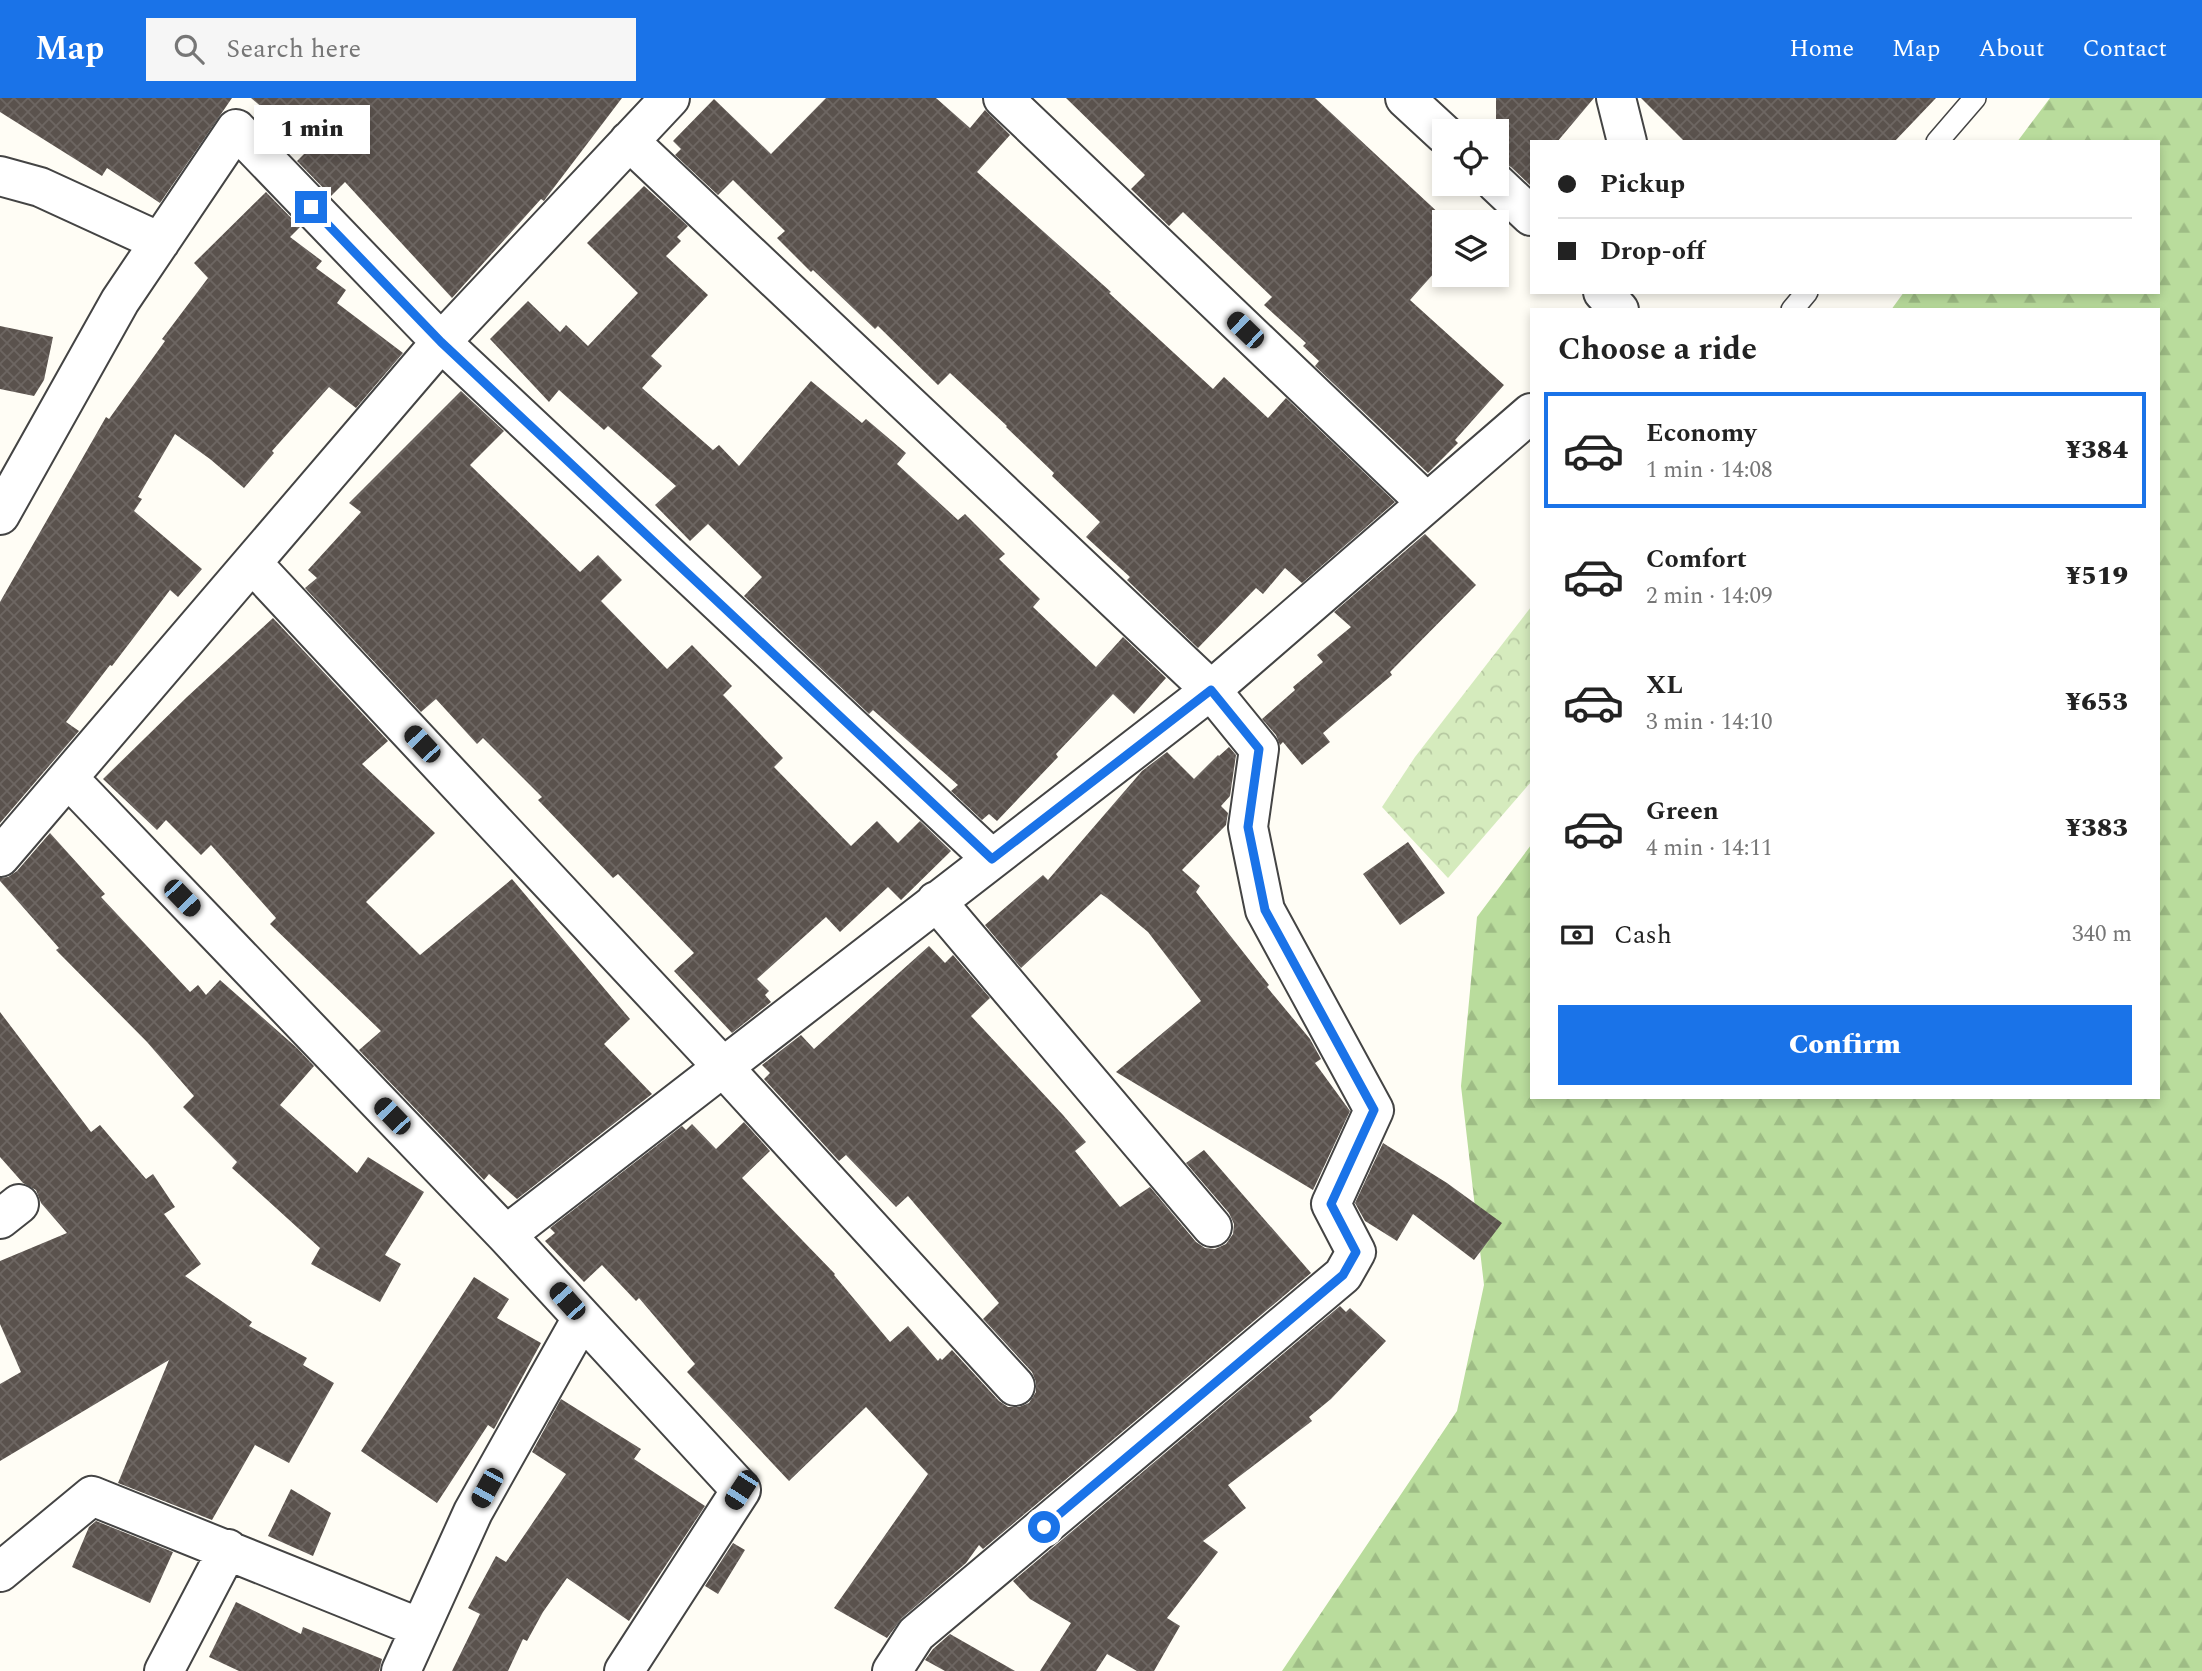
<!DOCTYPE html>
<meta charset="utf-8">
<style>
body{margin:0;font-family:Spectral,serif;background:#f6f6f6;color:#222;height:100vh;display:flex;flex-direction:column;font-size:26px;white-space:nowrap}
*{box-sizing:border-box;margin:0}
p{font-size:23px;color:#767676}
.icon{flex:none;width:38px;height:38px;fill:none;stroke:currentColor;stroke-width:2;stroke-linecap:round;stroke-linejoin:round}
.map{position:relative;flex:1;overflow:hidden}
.sheet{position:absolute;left:1530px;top:210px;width:630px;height:791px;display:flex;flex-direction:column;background:#fff;border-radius:0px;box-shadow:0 4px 10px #0003}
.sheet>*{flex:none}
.guide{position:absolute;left:1530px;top:42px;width:630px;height:154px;border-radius:0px;box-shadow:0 4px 10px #0003;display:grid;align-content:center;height:154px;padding:0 28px;background:#fff}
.controls{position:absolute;left:1432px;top:21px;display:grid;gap:14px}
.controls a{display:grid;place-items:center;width:77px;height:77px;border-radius:0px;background:#fff;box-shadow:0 4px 10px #0003;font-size:35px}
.end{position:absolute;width:32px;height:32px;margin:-16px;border:9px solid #1a73e8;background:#fff;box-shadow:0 0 0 4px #fff}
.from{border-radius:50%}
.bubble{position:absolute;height:49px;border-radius:0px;background:#fff;box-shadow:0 4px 10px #0003;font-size:23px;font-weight:800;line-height:49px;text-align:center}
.car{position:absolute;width:21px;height:42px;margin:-21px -10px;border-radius:9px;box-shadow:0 0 5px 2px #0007;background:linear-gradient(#222 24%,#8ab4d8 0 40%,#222 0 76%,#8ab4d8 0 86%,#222 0)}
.guide b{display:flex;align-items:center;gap:24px;height:66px;font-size:26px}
.guide b+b{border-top:2px solid #e0e0e0}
.guide i{width:18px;height:18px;background:#222}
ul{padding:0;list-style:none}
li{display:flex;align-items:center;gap:21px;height:116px;margin:0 14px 10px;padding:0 14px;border:4px solid transparent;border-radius:0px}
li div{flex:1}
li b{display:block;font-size:26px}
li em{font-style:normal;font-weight:800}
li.current{border-color:#1a73e8}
li>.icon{width:63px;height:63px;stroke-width:1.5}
h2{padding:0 28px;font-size:32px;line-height:84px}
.pay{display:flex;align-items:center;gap:18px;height:77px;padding:0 28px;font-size:26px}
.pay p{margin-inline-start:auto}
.cta{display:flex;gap:14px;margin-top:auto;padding:14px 28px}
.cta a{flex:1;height:80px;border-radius:0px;background:#1a73e8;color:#fff;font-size:28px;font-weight:800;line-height:80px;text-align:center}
header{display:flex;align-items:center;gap:42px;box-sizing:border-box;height:98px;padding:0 35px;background:#1a73e8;color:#fff}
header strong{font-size:33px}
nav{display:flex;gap:38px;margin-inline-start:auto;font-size:24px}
.search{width:490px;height:63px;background:#f6f6f6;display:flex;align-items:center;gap:18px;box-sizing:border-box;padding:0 24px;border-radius:0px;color:#767676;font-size:26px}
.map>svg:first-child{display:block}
.forest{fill:url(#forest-firs)}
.park{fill:url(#park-crowns)}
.building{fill:url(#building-cross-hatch)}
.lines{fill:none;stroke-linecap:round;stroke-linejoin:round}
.lane-casing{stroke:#444;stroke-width:24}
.street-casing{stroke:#444;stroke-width:42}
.lane{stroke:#fff;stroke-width:21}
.street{stroke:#fff;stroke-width:38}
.route{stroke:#1a73e8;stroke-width:9}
</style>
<header>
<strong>Map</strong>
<div class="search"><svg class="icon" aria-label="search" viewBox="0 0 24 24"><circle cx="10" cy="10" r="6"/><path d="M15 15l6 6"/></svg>Search here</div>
<nav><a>Home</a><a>Map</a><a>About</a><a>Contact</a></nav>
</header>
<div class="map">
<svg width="2202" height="1573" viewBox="0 0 2202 1573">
<defs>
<pattern id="forest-firs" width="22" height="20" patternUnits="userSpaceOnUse" patternTransform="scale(1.75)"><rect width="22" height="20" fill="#b9dc9c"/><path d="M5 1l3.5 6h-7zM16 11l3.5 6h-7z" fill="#9ebc85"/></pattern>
<pattern id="park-crowns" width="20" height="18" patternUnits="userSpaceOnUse" patternTransform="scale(1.75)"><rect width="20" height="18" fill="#d5ebbd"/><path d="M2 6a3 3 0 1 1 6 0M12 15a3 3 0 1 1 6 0" fill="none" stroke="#b6c8a1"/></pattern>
<pattern id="building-cross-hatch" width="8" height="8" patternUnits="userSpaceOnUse" patternTransform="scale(1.75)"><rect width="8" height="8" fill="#5a524d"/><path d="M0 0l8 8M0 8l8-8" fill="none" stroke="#6d6662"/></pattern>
</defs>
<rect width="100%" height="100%" fill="#fffdf5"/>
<path class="forest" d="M2050 0H2202V1573H1282L1457 1313 1484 1187 1461 988 1477 819 1531 747V999H2158V212H1891L1904 194H2158V44H2017Z"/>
<path class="park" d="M1531 509V684L1448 780 1382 709 1415 659Z"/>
<path class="building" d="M0 0H232L160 105 107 70 102 78 0 14Z
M251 0H622L546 100 544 103 541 101 452 200 345 84 331 98 297 63 310 50Z
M826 0H936L970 30 985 12 1010 37 977 74 1111 194 1109 195 1213 291 1224 279 1268 320 1286 300 1395 404 1302 485 1285 470 1263 496 1256 490 1198 550 1127 482 1130 479 1086 439 1100 424 1052 378 1054 375 1006 329 1007 328 950 275 938 287 878 228 875 231 813 172 811 174 777 140 785 133 733 82 718 97 675 57 681 51 673 43 714 1 771 56Z
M1066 0H1315L1444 120V164L1410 202 1504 287 1455 342 1458 345 1428 375 1315 268 1319 263 1303 248 1306 245 1264 207 1272 199 1183 114 1169 128 1131 91 1145 77Z
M1496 0H1594L1557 44H1531V88L1511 69 1496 62Z
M1641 0H1936L1894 44H1685Z
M644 88 688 128 677 139 681 143 666 158 708 197 651 258 662 268 642 290 713 352 719 347 739 368 811 283 862 325 866 321 906 355 897 366 958 422 965 416 1005 456 999 461 1040 501 1033 509 1096 569 1123 539 1166 580 1134 616 1113 596 1056 656 1058 659 997 723 989 716 982 722 951 693 958 687 873 612 869 616 744 498 762 479 708 426 690 443 655 407 676 388 608 328 604 332 559 292 549 304 490 241 528 203 560 234 566 227 588 248 638 195 587 145Z
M266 94 300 129 290 139 322 163 316 170 346 192 337 205 403 255 356 310 329 289 272 353 274 355 244 390 210 361 175 336 138 399 142 401 134 413 202 471 178 499 170 492 112 568 110 567 66 624 79 633 0 725V504L106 319 109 321 165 243 162 241 208 180 194 165Z
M0 228 53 239 44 282 34 298 0 291Z
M461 293 504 333 470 367 580 474 598 457 622 482 601 503 667 571 692 547 732 588 723 597 783 660 774 669 851 748 877 723 898 745 920 723 951 753 901 802 888 789 840 834 826 819 757 881 769 893 765 897 771 904 732 935 674 873 694 855 618 776 613 780 538 702 542 699 483 640 477 646 436 601 421 614 305 490 317 480 308 472 361 414 349 405Z
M1425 436 1476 487 1390 574 1392 577 1323 635 1330 644 1302 667 1283 644 1280 647 1276 637 1262 621 1295 592 1293 589 1323 564 1317 557 1351 529 1334 514Z
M273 520 388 643 362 666 435 735 366 804 420 857 512 781 630 921 604 946 652 996 517 1101 489 1076 484 1082 359 952 381 933 270 826 276 820 211 747 201 757 166 722 157 732 103 681 187 599Z
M1229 649 1236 657 1230 698 1221 708 1228 715 1226 727 1182 772 1200 788 1196 794 1269 887 1267 889 1310 941 1321 961 1315 965 1350 1013 1313 1092 1116 974 1201 903 1148 834 1107 800 1101 796 1021 870 985 827 1043 777 1048 782 1142 673 1167 654 1194 681 1218 657 1219 658Z
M50 735 105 796 101 799 190 894 198 887 206 897 220 882 297 950 314 968 280 1007 357 1075 368 1059 424 1094 385 1157 401 1166 380 1204 311 1166 320 1150 232 1070 237 1064 183 1009 194 998 147 944 56 852 59 850 0 783V780L8 779 17 773Z
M1408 744 1445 795 1400 827 1363 776Z
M929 848 945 865 953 857 990 900 971 918 1063 1017 1086 1044 1075 1053 1120 1109 1150 1089 1196 1144 1205 1150 1215 1151 1226 1146 1233 1136 1234 1126 1229 1115 1186 1065 1204 1052 1311 1175 983 1451 979 1447 966 1465 902 1520 887 1540 834 1510 928 1376 866 1309 789 1383 687 1274 695 1266 639 1200 636 1203 602 1167 584 1184 545 1143 555 1135 550 1130 682 1028 686 1032 692 1026 716 1051 744 1024 770 1053 742 1080 835 1176 834 1177 890 1244 908 1228 938 1263 940 1260 942 1262 952 1252 999 1303 1008 1309H1019L1029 1305 1036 1294V1284L1032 1274 983 1221 999 1205 908 1098 896 1109 846 1057 839 1063 764 981 770 975 762 967 801 937 814 951Z
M0 914 91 1034 100 1027 146 1081 153 1076 175 1109 164 1116 201 1166 185 1178 252 1224 249 1228 307 1260 303 1267 334 1285 289 1365 255 1347 212 1422 118 1385 169 1262 0 1363V1286L21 1274 0 1226V1163L67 1135 41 1105 36 1092 23 1085 0 1059Z
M1383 1045 1447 1085 1502 1125 1474 1162 1413 1116 1397 1143 1365 1123 1355 1105Z
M474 1179 509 1201 497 1220 541 1245 494 1331 488 1327 437 1405 361 1353Z
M1340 1208 1346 1214 1350 1210 1386 1243 1331 1301 1309 1319 1312 1323 1228 1387 1246 1410 1203 1443 1218 1454 1167 1520 1180 1528 1154 1573H1137L1107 1556 1096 1573H1040L1071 1525 1030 1501 1013 1483Z
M561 1301 641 1351 634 1361 705 1408 629 1523 567 1480 543 1514 527 1543 523 1541 508 1573H452L480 1516 468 1510 496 1458 506 1464 566 1376 532 1354Z
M291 1391 331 1415 313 1458 268 1438Z
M96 1423 173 1454 150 1505 72 1469 89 1429Z
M733 1445 745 1452 718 1496 705 1488Z
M236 1504 301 1536 303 1529 382 1561 379 1573H239L209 1559Z
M950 1536 1015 1573H945L925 1562 933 1551Z"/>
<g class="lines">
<g class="lane-casing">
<path id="lane" d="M1937 44 1975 0
M1792 212 1807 194"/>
</g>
<g class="street-casing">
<path id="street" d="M1003 0 1427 405
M1405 0 1444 36
M1616 0 1627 44
M629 43 1211 592 1259 651 1248 729 1265 812 1374 1012 1331 1106 1356 1154 1343 1177 916 1536 892 1573
M0 78 40 89 160 144
M1496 85 1531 118
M1603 194 1619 212
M0 417 120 203 236 31 441 244 992 761
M252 465 723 969 1015 1288
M68 680 506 1137 741 1392 624 1573
M0 759 441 244 670 0
M936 803 1212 1129
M0 1121 19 1106
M506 1137 1211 592 1531 315
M0 1474 92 1398 420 1530
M164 1573 228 1451
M401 1573 473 1414 582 1220"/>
</g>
<use href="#lane" class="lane"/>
<use href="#street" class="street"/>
</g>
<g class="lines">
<path class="route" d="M311 109 441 244 992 761 1211 592 1259 651 1248 729 1265 812 1374 1012 1331 1106 1356 1154 1343 1177 1044 1429"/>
</g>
</svg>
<div class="controls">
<a><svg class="icon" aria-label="locate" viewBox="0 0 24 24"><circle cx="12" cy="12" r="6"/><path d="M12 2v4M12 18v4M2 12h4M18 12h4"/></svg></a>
<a><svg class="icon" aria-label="layers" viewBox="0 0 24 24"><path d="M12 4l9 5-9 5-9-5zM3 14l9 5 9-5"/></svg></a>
</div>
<i class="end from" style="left:1044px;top:1429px"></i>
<i class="end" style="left:311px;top:109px"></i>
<div class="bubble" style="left:254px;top:7px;width:116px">1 min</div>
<i class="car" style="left:1245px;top:232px;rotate:314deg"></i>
<i class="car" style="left:422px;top:646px;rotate:317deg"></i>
<i class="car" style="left:182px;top:800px;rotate:136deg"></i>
<i class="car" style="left:392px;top:1018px;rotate:316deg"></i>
<i class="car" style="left:567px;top:1203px;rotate:318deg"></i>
<i class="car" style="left:487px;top:1390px;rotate:209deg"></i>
<i class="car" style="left:741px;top:1392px;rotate:213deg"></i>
<div class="guide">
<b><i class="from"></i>Pickup</b>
<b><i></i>Drop-off</b>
</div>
<section class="sheet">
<h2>Choose a ride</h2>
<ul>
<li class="current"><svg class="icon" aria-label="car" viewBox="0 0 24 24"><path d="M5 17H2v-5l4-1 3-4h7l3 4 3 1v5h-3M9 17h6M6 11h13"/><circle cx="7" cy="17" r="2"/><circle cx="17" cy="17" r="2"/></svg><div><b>Economy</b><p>1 min · 14:08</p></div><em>¥384</em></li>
<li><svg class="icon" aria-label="car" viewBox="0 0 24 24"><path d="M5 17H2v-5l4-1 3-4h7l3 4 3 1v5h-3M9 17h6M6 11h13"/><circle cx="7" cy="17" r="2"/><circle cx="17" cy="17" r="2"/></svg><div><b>Comfort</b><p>2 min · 14:09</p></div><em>¥519</em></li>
<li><svg class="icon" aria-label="car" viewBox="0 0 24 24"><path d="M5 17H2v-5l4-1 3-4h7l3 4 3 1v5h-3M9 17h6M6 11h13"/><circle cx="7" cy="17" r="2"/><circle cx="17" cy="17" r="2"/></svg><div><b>XL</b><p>3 min · 14:10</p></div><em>¥653</em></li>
<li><svg class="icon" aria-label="car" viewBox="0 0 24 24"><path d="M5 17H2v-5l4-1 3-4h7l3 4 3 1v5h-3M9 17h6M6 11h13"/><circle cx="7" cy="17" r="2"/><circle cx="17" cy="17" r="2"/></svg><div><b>Green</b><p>4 min · 14:11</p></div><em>¥383</em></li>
</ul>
<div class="pay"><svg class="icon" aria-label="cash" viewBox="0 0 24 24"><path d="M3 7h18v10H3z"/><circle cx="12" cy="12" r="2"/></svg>Cash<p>340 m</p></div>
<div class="cta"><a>Confirm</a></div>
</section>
</div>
